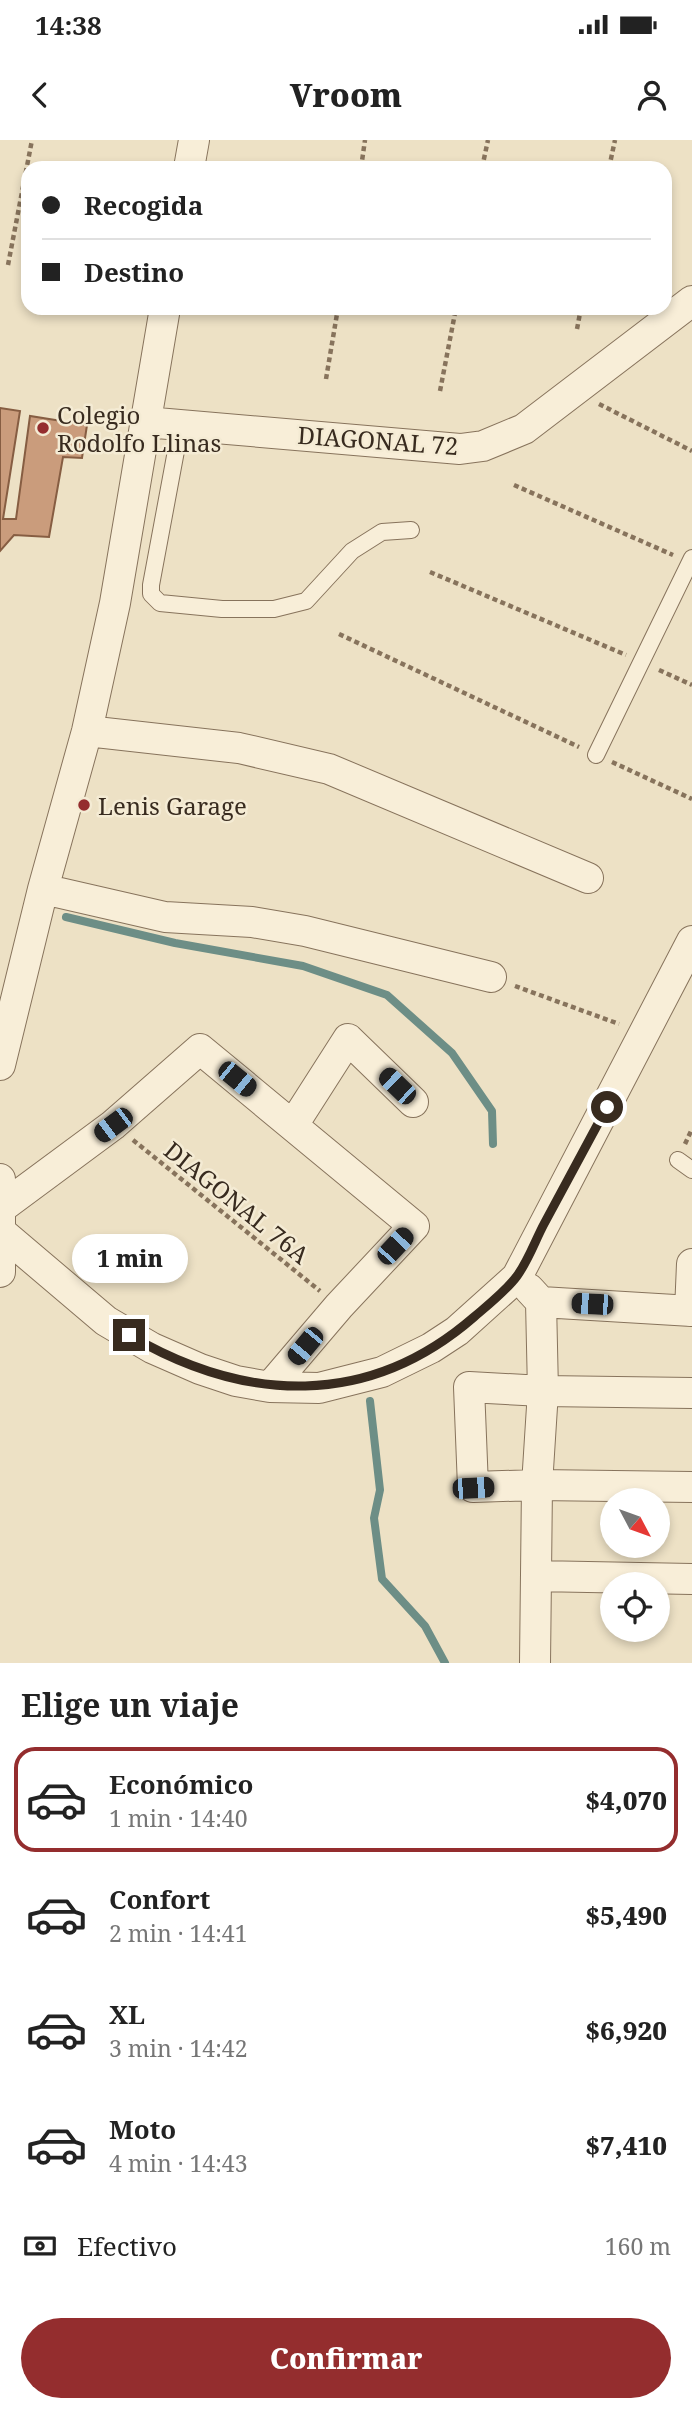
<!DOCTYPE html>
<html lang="es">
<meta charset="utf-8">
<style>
body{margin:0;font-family:"Noto Serif",serif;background:#f6f6f6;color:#222;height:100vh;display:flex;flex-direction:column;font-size:26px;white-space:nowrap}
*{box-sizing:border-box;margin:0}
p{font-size:23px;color:#767676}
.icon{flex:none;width:38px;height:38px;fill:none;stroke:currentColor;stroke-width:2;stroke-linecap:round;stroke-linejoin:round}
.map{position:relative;height:1523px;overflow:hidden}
.drawer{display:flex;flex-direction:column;background:#fff;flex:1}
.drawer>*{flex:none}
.guide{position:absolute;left:21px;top:21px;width:651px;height:154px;border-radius:21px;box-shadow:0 4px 10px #0003;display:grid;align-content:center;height:154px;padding:0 21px;background:#fff}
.needle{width:46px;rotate:131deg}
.controls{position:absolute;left:600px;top:1348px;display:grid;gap:14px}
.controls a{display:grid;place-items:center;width:70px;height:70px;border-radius:50%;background:#fff;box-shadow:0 4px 10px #0003;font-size:35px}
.end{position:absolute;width:32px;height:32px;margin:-16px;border:9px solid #382b1f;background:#fff;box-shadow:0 0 0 4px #fff}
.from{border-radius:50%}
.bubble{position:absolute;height:49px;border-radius:24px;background:#fff;box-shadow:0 4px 10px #0003;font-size:23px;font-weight:800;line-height:49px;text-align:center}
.car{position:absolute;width:21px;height:42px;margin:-21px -10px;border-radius:9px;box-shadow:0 0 5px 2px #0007;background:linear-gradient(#222 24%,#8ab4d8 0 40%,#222 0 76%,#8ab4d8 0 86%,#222 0)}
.guide b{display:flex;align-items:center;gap:24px;height:66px;font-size:26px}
.guide b+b{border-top:2px solid #e0e0e0}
.guide i{width:18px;height:18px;background:#222}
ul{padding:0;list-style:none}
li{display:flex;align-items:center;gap:21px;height:105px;margin:0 14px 10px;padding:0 7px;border:4px solid transparent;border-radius:21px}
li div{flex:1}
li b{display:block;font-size:26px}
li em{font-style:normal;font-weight:800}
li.current{border-color:#942d2e}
li>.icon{width:63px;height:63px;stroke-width:1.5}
h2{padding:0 21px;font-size:32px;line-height:84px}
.pay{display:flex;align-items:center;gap:18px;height:77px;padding:0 21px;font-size:26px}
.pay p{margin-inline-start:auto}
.primary-button{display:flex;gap:14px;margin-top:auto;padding:14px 21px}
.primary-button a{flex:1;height:80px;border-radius:42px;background:#942d2e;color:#fff;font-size:28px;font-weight:800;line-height:80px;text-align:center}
.status{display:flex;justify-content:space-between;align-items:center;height:49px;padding:0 35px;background:#fff;direction:ltr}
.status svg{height:19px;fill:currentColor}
header{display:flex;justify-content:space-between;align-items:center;height:91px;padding:0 21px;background:#fff;font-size:32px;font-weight:800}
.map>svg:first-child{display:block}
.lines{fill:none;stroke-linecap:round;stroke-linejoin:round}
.stream{stroke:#6d8e86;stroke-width:8}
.building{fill:#ca9c7c;stroke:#865d42;stroke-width:2}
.lane-casing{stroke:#87735c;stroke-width:18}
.street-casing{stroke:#87735c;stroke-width:32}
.path{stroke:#87735c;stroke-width:4.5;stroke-dasharray:5 3.5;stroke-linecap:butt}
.lane{stroke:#f8eed8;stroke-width:16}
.street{stroke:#f8eed8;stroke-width:30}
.route{stroke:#382b1f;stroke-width:9}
.poi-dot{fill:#942d2e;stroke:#f4ebd4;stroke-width:2.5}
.labels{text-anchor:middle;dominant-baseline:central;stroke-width:5;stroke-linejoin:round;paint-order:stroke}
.poi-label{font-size:24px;fill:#382b1f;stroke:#f4ebd4;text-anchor:start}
.street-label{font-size:24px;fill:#382b1f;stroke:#f4ebd4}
</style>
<div class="status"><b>14:38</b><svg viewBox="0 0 49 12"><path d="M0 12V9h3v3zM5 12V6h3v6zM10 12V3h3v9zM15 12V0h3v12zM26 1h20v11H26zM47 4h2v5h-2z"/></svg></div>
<header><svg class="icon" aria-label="back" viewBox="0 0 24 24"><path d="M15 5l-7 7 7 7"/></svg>Vroom<svg class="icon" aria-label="person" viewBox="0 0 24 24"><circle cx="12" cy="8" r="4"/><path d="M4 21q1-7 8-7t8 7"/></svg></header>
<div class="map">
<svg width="692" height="1523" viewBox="0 0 692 1523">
<rect width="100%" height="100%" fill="#ede1c5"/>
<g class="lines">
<path class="stream" d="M66 777 175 803 303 826 387 855 452 913 492 971 493 1004
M370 1261 380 1350 374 1378 382 1439 425 1486 445 1523"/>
</g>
<path class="building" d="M0 268 20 271 3 379H16L30 276 87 285 82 318 63 317 49 397 14 395 0 411Z"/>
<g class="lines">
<g class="lane-casing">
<path id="lane" d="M181 284 151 445V454L160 463 222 469H274L306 461 352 411 382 392 411 390
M596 615 692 418
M678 1020 692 1030"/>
</g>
<g class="street-casing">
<path id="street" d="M189 28 194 0
M145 282 460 309 483 306 524 289 692 161
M87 591 239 608 329 629 588 738
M43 749 165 777 252 782 305 791 491 837
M0 925 43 749 87 591 115 463 165 168
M293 985 348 899 413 962
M0 1039V1132
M1 1068 113 985 200 909 414 1086 339 1166 270 1247
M1 1092 106 1181 152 1208 200 1229 236 1241 270 1247 319 1248 382 1232 431 1208 457 1191 517 1137 692 801
M529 1149 541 1162 692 1171
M690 1171 692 1124
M692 1253 543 1251 469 1247 473 1347 537 1345 692 1347
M536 1436 692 1439
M535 1523 537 1345 543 1251 541 1162"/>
</g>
<path class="path" d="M361 28 365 0
M482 28 488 0
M609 28 615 0
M8 125 32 0
M577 189 581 168
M326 239 338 168
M440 251 456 168
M599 264 692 311
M514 345 673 415
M430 432 626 515
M339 494 579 607
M659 530 692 545
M612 622 692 659
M515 846 619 884
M133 1000 320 1151
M685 1004 692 989"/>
<use href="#lane" class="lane"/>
<use href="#street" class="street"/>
</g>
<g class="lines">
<path class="route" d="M129 1195C245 1263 368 1269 474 1177 488 1165 506 1151 517 1136 528 1121 535 1101 544 1084 565 1045 586 1006 607 967"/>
</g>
<g class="poi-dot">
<circle cx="43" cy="288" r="7"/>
<circle cx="84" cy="665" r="7"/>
</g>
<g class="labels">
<g class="poi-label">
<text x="57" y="274">Colegio<tspan x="57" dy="28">Rodolfo Llinas</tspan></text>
<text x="98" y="665">Lenis Garage</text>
</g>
<g class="street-label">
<text transform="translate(378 300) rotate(4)">DIAGONAL 72</text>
<text transform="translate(237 1062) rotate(39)">DIAGONAL 76A</text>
</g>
</g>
</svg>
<div class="controls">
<a><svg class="needle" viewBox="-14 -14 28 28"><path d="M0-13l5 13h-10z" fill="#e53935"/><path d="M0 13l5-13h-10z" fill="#767676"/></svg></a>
<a><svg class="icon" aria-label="locate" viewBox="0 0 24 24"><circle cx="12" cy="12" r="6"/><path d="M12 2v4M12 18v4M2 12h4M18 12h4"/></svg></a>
</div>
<i class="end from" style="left:607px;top:967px"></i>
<i class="end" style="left:129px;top:1195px"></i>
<div class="bubble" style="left:72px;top:1094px;width:116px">1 min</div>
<i class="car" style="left:237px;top:939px;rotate:129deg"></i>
<i class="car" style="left:397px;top:946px;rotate:314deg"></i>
<i class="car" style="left:113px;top:985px;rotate:233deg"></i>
<i class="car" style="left:395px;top:1106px;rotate:43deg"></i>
<i class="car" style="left:592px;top:1164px;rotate:273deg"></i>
<i class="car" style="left:305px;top:1206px;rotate:220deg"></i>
<i class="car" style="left:473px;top:1348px;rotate:87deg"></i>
<div class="guide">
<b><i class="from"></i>Recogida</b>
<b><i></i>Destino</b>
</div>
</div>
<section class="drawer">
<h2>Elige un viaje</h2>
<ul>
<li class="current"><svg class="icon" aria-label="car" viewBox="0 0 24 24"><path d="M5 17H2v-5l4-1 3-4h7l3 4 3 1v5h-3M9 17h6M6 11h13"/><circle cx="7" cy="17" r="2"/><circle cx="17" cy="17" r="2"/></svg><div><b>Económico</b><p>1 min · 14:40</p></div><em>$4,070</em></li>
<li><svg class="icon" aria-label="car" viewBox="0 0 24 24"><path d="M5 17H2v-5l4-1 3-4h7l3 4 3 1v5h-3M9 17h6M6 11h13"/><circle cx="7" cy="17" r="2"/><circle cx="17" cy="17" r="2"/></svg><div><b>Confort</b><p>2 min · 14:41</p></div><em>$5,490</em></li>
<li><svg class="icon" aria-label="car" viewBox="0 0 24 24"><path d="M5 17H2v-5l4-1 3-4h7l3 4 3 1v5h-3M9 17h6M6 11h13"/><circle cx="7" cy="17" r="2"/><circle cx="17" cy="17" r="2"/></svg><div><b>XL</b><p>3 min · 14:42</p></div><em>$6,920</em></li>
<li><svg class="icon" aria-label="car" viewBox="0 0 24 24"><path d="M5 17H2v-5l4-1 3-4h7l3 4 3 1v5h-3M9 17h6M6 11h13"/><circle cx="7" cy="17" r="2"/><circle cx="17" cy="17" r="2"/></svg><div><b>Moto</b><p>4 min · 14:43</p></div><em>$7,410</em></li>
</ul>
<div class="pay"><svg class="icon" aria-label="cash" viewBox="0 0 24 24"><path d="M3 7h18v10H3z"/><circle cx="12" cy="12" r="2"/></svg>Efectivo<p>160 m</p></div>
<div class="primary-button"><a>Confirmar</a></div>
</section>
